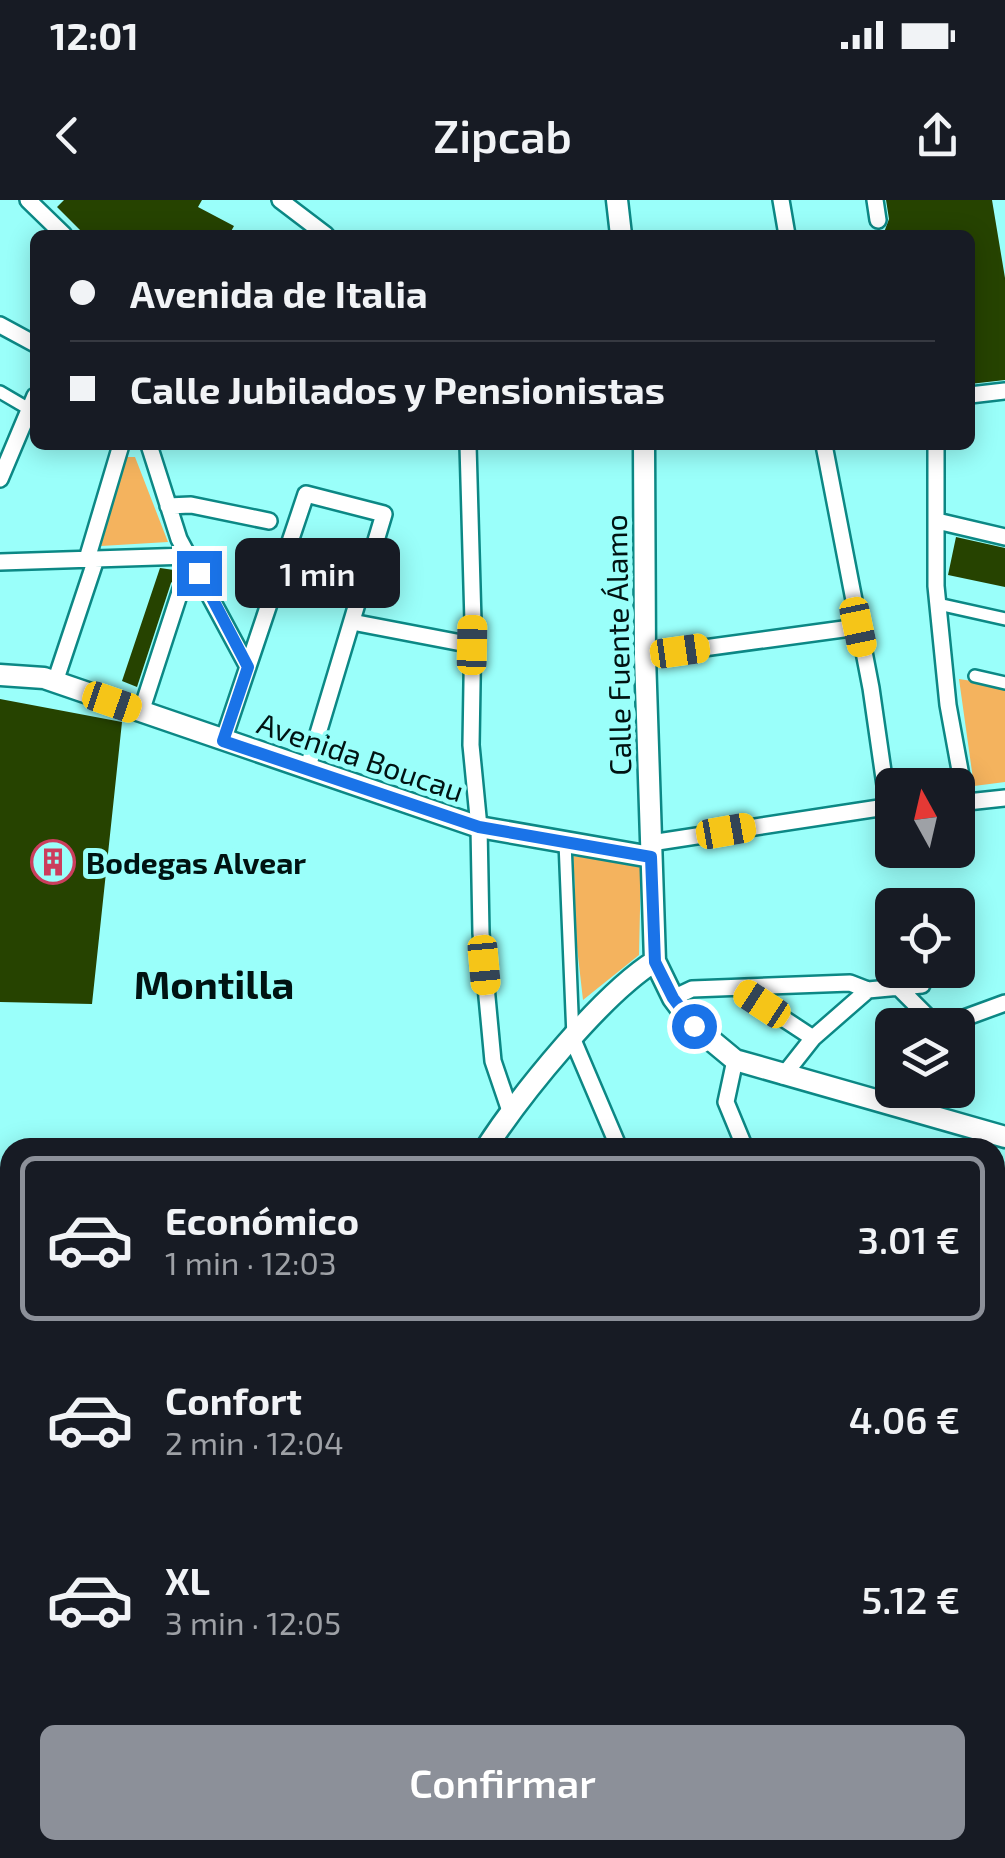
<!DOCTYPE html>
<html lang="es">
<meta charset="utf-8">
<style>
body{margin:0;font-family:"Exo 2",sans-serif;background:#242831;color:#f1f3f6;height:100vh;display:flex;flex-direction:column;font-size:38px;white-space:nowrap}
*{box-sizing:border-box;margin:0}
p{font-size:32px;color:#9ea1a6}
.icon{flex:none;width:55px;height:55px;fill:none;stroke:currentColor;stroke-width:2;stroke-linecap:round;stroke-linejoin:round}
.map{position:relative;flex:1;overflow:hidden}
.drawer{position:absolute;left:0px;top:938px;width:1005px;height:722px;display:flex;flex-direction:column;background:#171b24;border-radius:30px 30px 0 0;box-shadow:0 5px 25px #0003}
.drawer>*{flex:none}
.guide{position:absolute;left:30px;top:30px;width:945px;height:220px;border-radius:15px;box-shadow:0 5px 25px #0003;display:grid;align-content:center;height:220px;padding:0 40px;background:#171b24}
.needle{width:65px;rotate:352deg}
.tools{position:absolute;left:875px;top:568px;display:grid;gap:20px}
.tools a{display:grid;place-items:center;width:100px;height:100px;border-radius:15px;background:#171b24;box-shadow:0 5px 25px #0003;font-size:50px}
.end{position:absolute;width:45px;height:45px;margin:-22px;border:12px solid #1a73e8;background:#fff;box-shadow:0 0 0 5px #fff}
.from{border-radius:50%}
.bubble{position:absolute;height:70px;border-radius:15px;background:#171b24;box-shadow:0 5px 25px #0003;font-size:32px;font-weight:600;line-height:70px;text-align:center}
.car{position:absolute;width:30px;height:60px;margin:-30px -15px;border-radius:12px;box-shadow:0 0 8px 2px #0007;background:linear-gradient(#f5c518 24%,#345 0 40%,#f5c518 0 76%,#345 0 86%,#f5c518 0)}
.guide b{display:flex;align-items:center;gap:35px;height:95px;font-size:38px}
.guide b+b{border-top:2px solid #363941}
.guide i{width:25px;height:25px;background:#f1f3f6}
ul{padding:18px 0 0;list-style:none}
li{display:flex;align-items:center;gap:30px;height:165px;margin:0 20px 15px;padding:0 20px;border:5px solid transparent;border-radius:15px}
li div{flex:1}
li b{display:block;font-size:38px}
li em{font-style:normal;font-weight:600}
li.selected{border-color:#8c9099}
li>.icon{width:90px;height:90px;stroke-width:1.5}
.button{display:flex;gap:20px;margin-top:auto;padding:20px 40px}
.button a{flex:1;height:115px;border-radius:15px;background:#8c9099;color:#fff;font-size:40px;font-weight:600;line-height:115px;text-align:center}
.status{display:flex;justify-content:space-between;align-items:center;height:70px;padding:0 50px;background:#171b24;direction:ltr}
.status svg{height:28px;fill:currentColor}
header{display:flex;justify-content:space-between;align-items:center;height:130px;padding:0 40px;background:#171b24;font-size:45px;font-weight:600}
.map>svg:first-child{display:block}
.green{fill:#f4b35e}
.building{fill:#264300}
.lines{fill:none;stroke-linecap:round;stroke-linejoin:round}
.pedestrian-casing{stroke:#0c8885;stroke-width:16}
.minor-casing{stroke:#0c8885;stroke-width:20}
.tertiary-casing{stroke:#0c8885;stroke-width:25}
.pedestrian{stroke:#fff;stroke-width:11}
.minor{stroke:#fff;stroke-width:15}
.tertiary{stroke:#fff;stroke-width:20}
.route{stroke:#1a73e8;stroke-width:12}
.labels{text-anchor:middle;dominant-baseline:central;stroke-width:10;stroke-linejoin:round;paint-order:stroke}
.street-label{font-size:30px;fill:#001312;stroke:#9afffa}
.poi-label{font-size:30px;font-weight:bold;fill:#001312;stroke:#9afffa;text-anchor:start}
.district-label{font-size:40px;font-weight:bold;fill:#001312;stroke:#9afffa}
</style>
<div class="status"><b>12:01</b><svg viewBox="0 0 49 12"><path d="M0 12V9h3v3zM5 12V6h3v6zM10 12V3h3v9zM15 12V0h3v12zM26 1h20v11H26zM47 4h2v5h-2z"/></svg></div>
<header><svg class="icon" aria-label="back" viewBox="0 0 24 24"><path d="M15 5l-7 7 7 7"/></svg>Zipcab<svg class="icon" aria-label="share" viewBox="0 0 24 24"><path d="M12 15V3M7 8l5-5 5 5M5 13v7h14v-7"/></svg></header>
<div class="map">
<svg width="1005" height="1658" viewBox="0 0 1005 1658">
<rect width="100%" height="100%" fill="#9afffa"/>
<path class="green" d="M125 257H135L168 342 101 346Z
M959 479 1005 486V582L974 586Z
M573 656 641 665 639 755 583 800 570 686 575 689Z"/>
<path class="building" d="M64 0H202L198 7 234 26 229 35H115L109 30 104 35H85L57 7Z
M886 0H992L1005 78V180L970 184V35H883L889 19Z
M956 337 1005 348V387L948 375Z
M160 368 181 371 171 383 137 487 122 481Z
M0 499 122 522 92 804 0 802Z"/>
<g class="lines">
<g class="pedestrian-casing">
<path id="pedestrian" d="M0 192 29 209
M938 404 1005 419
M975 476 1005 483
M565 642 573 837"/>
</g>
<g class="minor-casing">
<path id="minor" d="M28 0 64 35
M280 0 326 35
M781 0 787 35
M875 0 878 20
M0 125 35 144
M970 195 1005 191
M149 245 179 339 248 467
M468 245 473 422 471 545 479 627 481 733 493 861 510 911
M824 245 871 488 888 606
M936 245V386L948 505 966 603
M0 279 35 196
M168 306 191 305 269 321
M937 321 1005 337
M87 359 121 245
M0 362 189 356
M352 422 472 445
M645 456 858 427
M55 482 96 359
M141 512 182 386 199 373
M223 541 306 294 384 314 307 570
M958 603 1005 598
M651 643 892 606
M898 787 936 825
M737 788 813 838
M868 790 922 785
M673 798 692 789 850 783 868 790 813 838 783 876
M945 825 1005 803
M573 840 619 948
M735 860 726 902 745 948
M916 912 922 890
M0 1172 10 1175
M0 1268 10 1271
M995 1404 1005 1432
M0 1502H10
M338 1650 363 1658
M444 1658 449 1650"/>
</g>
<g class="tertiary-casing">
<path id="tertiary" d="M617 0 621 35
M644 245 645 456 655 761 673 798 694 826 735 860 1005 937
M0 475 44 478 479 627 651 657
M486 948C522 893 601 795 655 761
M0 1365 10 1368
M0 1397 10 1384"/>
</g>
<use href="#pedestrian" class="pedestrian"/>
<use href="#minor" class="minor"/>
<use href="#tertiary" class="tertiary"/>
</g>
<g class="lines">
<path class="route" d="M199 373 248 467 223 541 479 627 651 657 655 762 673 798 694 826"/>
</g>
<defs>
<g id="building-ring" transform="scale(2.25)"><circle r="9.5" fill="#9afffa" stroke="#cc3d5d" stroke-width="1.5"/><path d="M-4-6H4V6H1V3H-1V6H-4ZM-2.5-4.3h1.7v1.8h-1.7ZM.8-4.3h1.7v1.8H.8ZM-2.5-1h1.7V.8h-1.7ZM.8-1h1.7V.8H.8Z" fill="#cc3d5d"/></g>
</defs>
<g fill-rule="evenodd">
<use href="#building-ring" x="53" y="662"/>
</g>
<g class="labels">
<g class="street-label">
<text transform="translate(617 445) rotate(-91)">Calle Fuente Álamo</text>
<text transform="translate(361 556) rotate(19)">Avenida Boucau</text>
</g>
<g class="poi-label">
<text x="86" y="662">Bodegas Alvear</text>
</g>
<g class="district-label">
<text x="214" y="783">Montilla</text>
</g>
</g>
</svg>
<div class="tools">
<a><svg class="needle" viewBox="-14 -14 28 28"><path d="M0-13l5 13h-10z" fill="#e53935"/><path d="M0 13l5-13h-10z" fill="#9ea1a6"/></svg></a>
<a><svg class="icon" aria-label="locate" viewBox="0 0 24 24"><circle cx="12" cy="12" r="6"/><path d="M12 2v4M12 18v4M2 12h4M18 12h4"/></svg></a>
<a><svg class="icon" aria-label="layers" viewBox="0 0 24 24"><path d="M12 4l9 5-9 5-9-5zM3 14l9 5 9-5"/></svg></a>
</div>
<i class="end from" style="left:694px;top:826px"></i>
<i class="end" style="left:199px;top:373px"></i>
<div class="bubble" style="left:235px;top:338px;width:165px">1 min</div>
<i class="car" style="left:858px;top:427px;rotate:168deg"></i>
<i class="car" style="left:472px;top:445px;rotate:1deg"></i>
<i class="car" style="left:680px;top:451px;rotate:82deg"></i>
<i class="car" style="left:112px;top:502px;rotate:109deg"></i>
<i class="car" style="left:726px;top:631px;rotate:80deg"></i>
<i class="car" style="left:484px;top:765px;rotate:175deg"></i>
<i class="car" style="left:762px;top:804px;rotate:303deg"></i>
<div class="guide">
<b><i class="from"></i>Avenida de Italia</b>
<b><i></i>Calle Jubilados y Pensionistas</b>
</div>
<section class="drawer">
<ul>
<li class="selected"><svg class="icon" aria-label="car" viewBox="0 0 24 24"><path d="M5 17H2v-5l4-1 3-4h7l3 4 3 1v5h-3M9 17h6M6 11h13"/><circle cx="7" cy="17" r="2"/><circle cx="17" cy="17" r="2"/></svg><div><b>Económico</b><p>1 min · 12:03</p></div><em>3.01 €</em></li>
<li><svg class="icon" aria-label="car" viewBox="0 0 24 24"><path d="M5 17H2v-5l4-1 3-4h7l3 4 3 1v5h-3M9 17h6M6 11h13"/><circle cx="7" cy="17" r="2"/><circle cx="17" cy="17" r="2"/></svg><div><b>Confort</b><p>2 min · 12:04</p></div><em>4.06 €</em></li>
<li><svg class="icon" aria-label="car" viewBox="0 0 24 24"><path d="M5 17H2v-5l4-1 3-4h7l3 4 3 1v5h-3M9 17h6M6 11h13"/><circle cx="7" cy="17" r="2"/><circle cx="17" cy="17" r="2"/></svg><div><b>XL</b><p>3 min · 12:05</p></div><em>5.12 €</em></li>
</ul>
<div class="button"><a>Confirmar</a></div>
</section>
</div>
